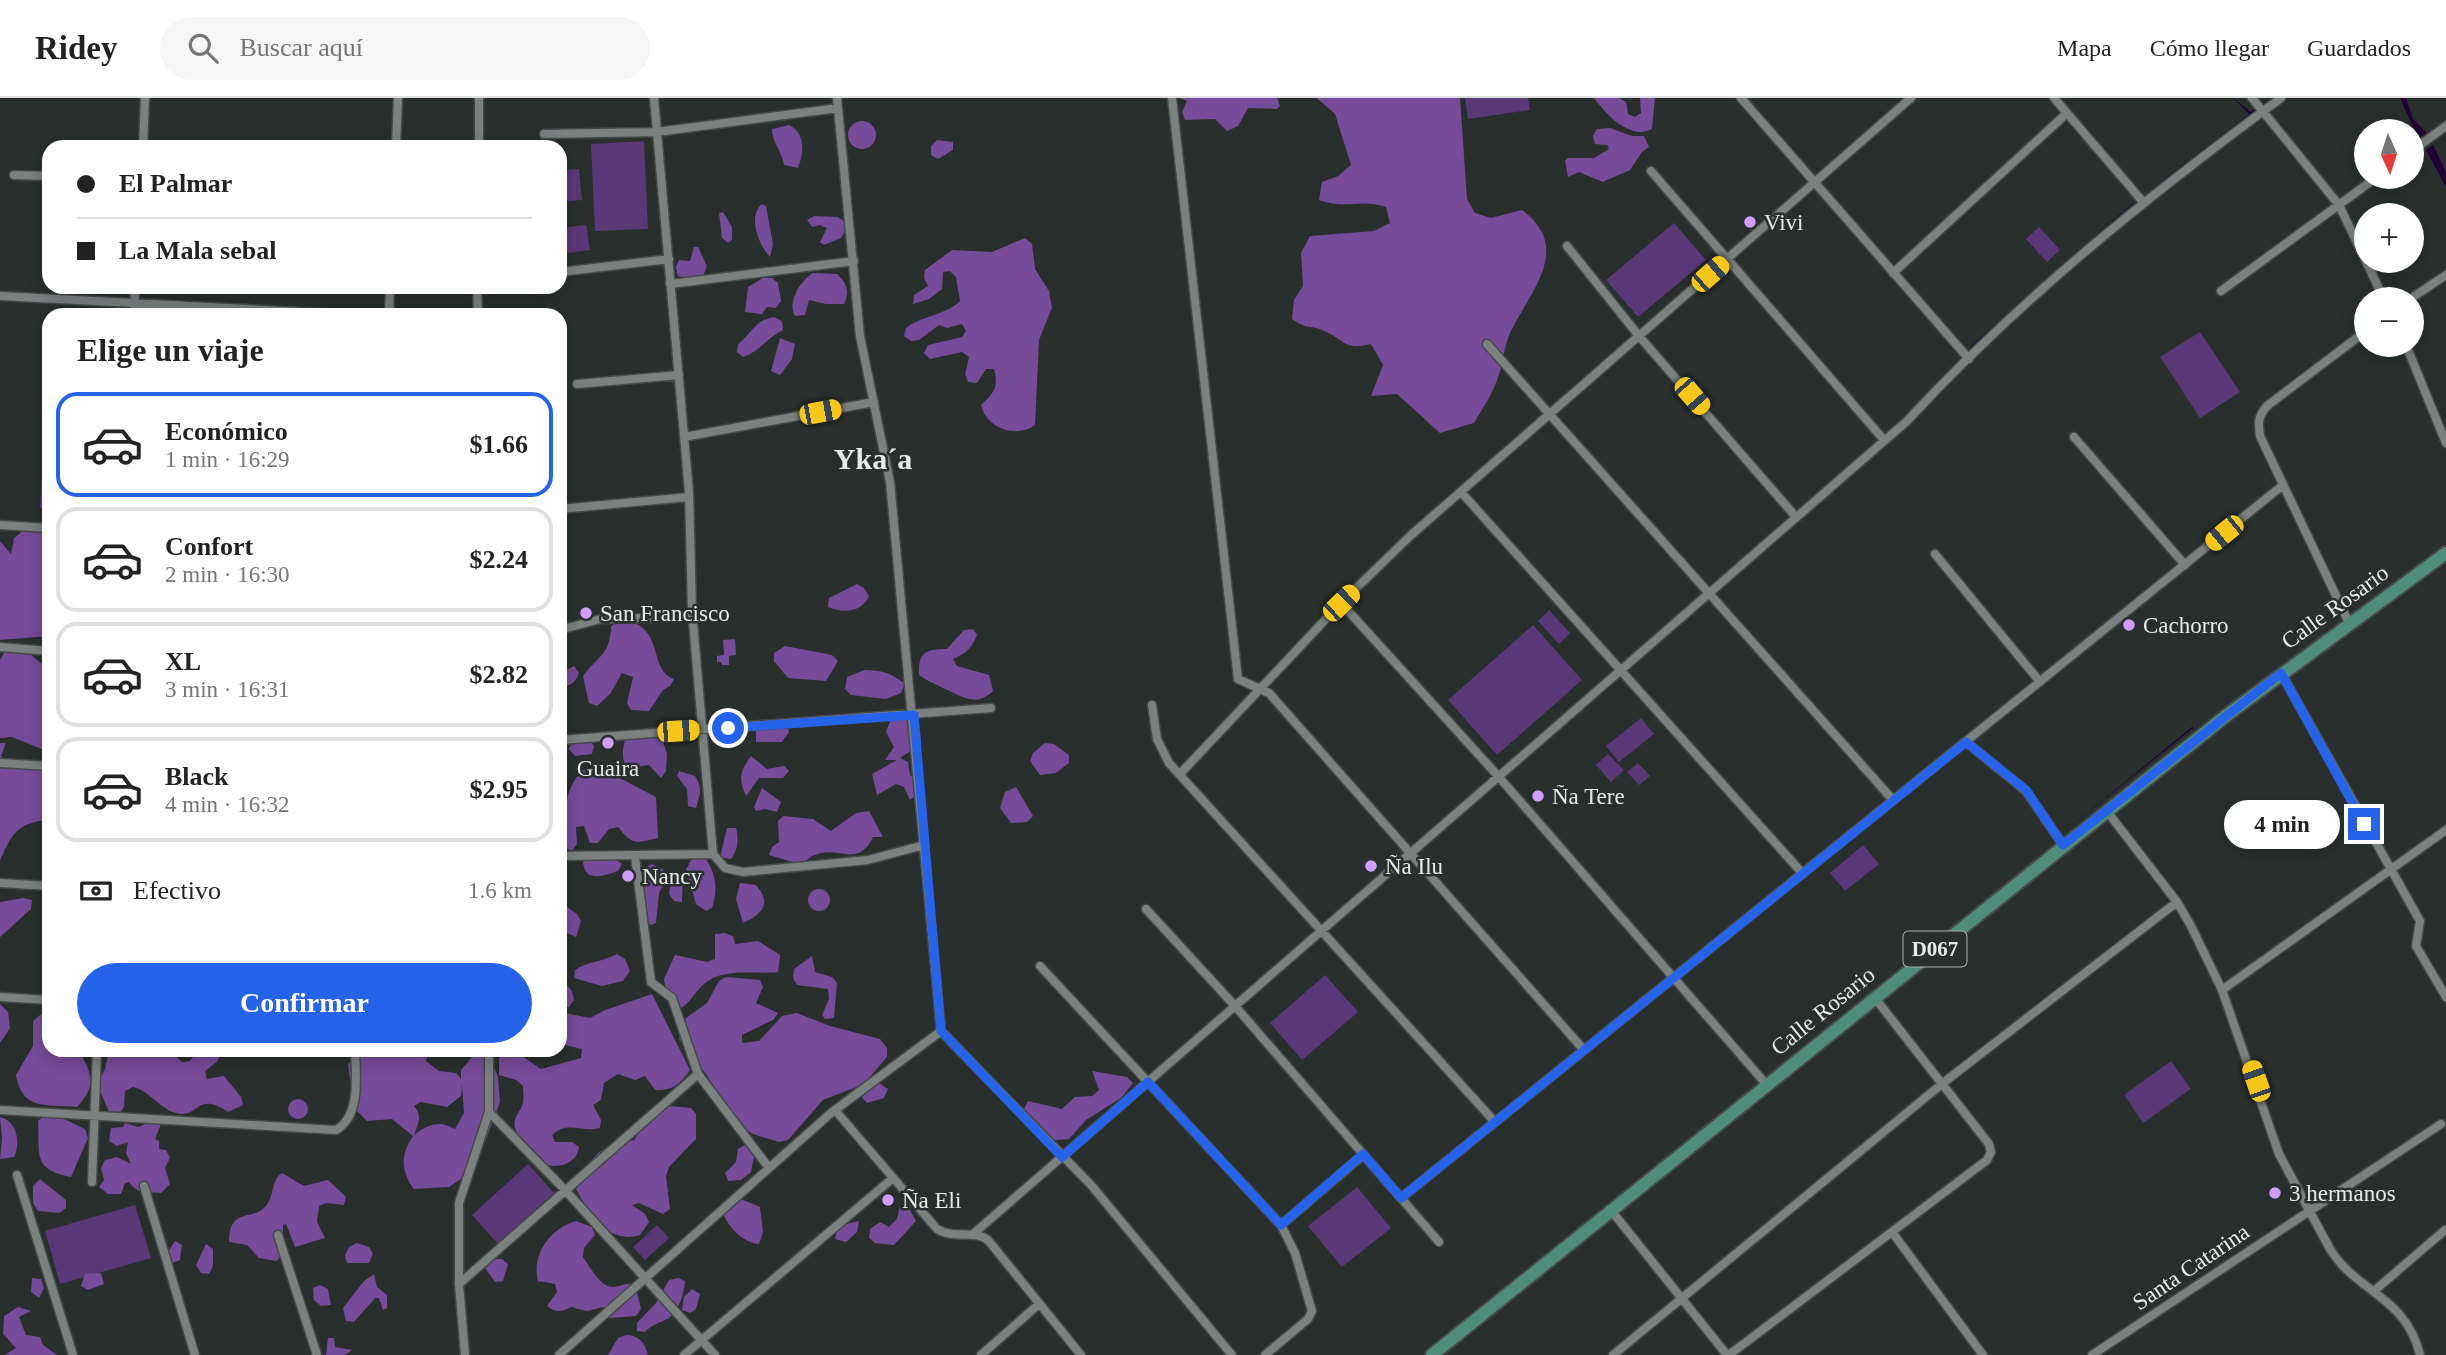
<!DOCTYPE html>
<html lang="es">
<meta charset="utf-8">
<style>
body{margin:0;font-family:Georgia,serif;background:#f6f6f6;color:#222;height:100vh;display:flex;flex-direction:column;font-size:26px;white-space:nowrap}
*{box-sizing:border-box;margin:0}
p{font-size:23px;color:#767676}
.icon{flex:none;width:38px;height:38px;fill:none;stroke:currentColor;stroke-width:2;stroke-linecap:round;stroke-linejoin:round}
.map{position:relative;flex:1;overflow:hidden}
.panel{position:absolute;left:42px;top:210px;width:525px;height:749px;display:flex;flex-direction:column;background:#fff;border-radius:21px;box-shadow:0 4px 18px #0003}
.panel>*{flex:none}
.banner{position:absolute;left:42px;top:42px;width:525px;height:154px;border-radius:21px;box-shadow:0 4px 18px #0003;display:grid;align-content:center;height:154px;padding:0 35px;background:#fff}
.needle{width:46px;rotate:177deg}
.buttons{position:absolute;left:2354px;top:21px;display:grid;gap:14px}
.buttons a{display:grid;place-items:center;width:70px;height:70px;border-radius:50%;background:#fff;box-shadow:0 4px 18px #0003;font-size:35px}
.end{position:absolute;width:32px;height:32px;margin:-16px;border:9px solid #2563eb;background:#fff;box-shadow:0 0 0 4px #fff}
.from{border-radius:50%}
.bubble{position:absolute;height:49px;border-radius:24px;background:#fff;box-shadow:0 4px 18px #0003;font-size:23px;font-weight:800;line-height:49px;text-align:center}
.car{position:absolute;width:21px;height:42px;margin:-21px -10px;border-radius:9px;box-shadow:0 0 5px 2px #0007;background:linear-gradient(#f5c518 24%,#345 0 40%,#f5c518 0 76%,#345 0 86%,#f5c518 0)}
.banner b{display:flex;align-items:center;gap:24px;height:66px;font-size:26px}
.banner b+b{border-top:2px solid #e0e0e0}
.banner i{width:18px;height:18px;background:#222}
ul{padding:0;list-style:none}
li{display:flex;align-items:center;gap:21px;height:105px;margin:0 14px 10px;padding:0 21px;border:4px solid #e0e0e0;border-radius:21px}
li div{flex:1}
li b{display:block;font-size:26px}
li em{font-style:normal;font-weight:800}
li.active{border-color:#2563eb}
li>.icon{width:63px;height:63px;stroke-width:1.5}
h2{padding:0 35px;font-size:32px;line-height:84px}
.pay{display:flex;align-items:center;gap:18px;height:77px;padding:0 35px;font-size:26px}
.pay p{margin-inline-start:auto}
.action{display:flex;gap:14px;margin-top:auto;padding:14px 35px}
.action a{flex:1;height:80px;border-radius:42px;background:#2563eb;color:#fff;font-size:28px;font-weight:800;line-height:80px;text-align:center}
header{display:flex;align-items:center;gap:42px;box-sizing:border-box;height:98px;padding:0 35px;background:#fff;border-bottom:2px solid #e0e0e0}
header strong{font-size:33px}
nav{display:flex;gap:38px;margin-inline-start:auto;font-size:24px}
.search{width:490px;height:63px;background:#f6f6f6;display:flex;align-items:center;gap:18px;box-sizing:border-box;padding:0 24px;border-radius:38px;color:#767676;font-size:26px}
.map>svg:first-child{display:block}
.green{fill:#5b3878}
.forest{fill:#764b99;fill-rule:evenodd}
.water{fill:#210036}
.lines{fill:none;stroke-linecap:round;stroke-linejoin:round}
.street-casing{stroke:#454a48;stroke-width:11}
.primary-casing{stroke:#454a48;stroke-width:16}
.street{stroke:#7a817f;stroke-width:8}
.primary{stroke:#4f8d7b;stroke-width:12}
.route{stroke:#2563eb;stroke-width:9}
.poi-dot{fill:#d09dff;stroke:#292f2d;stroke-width:2.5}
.labels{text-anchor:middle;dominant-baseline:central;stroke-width:5;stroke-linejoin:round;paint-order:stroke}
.shield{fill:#292f2d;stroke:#adb2b0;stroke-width:2}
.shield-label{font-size:21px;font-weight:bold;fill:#e6eae8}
.poi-label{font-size:23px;fill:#e6eae8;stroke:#292f2d;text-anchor:start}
.street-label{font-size:23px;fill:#e6eae8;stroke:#292f2d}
.district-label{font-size:30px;font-weight:bold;fill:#e6eae8;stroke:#292f2d}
</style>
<header>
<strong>Ridey</strong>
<div class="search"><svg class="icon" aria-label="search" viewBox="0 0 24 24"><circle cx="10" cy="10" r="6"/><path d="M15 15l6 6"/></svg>Buscar aquí</div>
<nav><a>Mapa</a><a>Cómo llegar</a><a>Guardados</a></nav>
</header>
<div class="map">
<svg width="2446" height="1257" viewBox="0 0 2446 1257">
<rect width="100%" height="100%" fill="#292f2d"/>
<path class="green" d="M1465 0H1528L1530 12 1468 21Z
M644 43 648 131 595 133 591 46Z
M579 71 582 102 566 103 563 72Z
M1674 125 1706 162 1638 219 1606 182Z
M586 127 590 152 560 156V130Z
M2039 129 2060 152 2047 164 2026 141Z
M2200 234 2240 294 2200 320 2160 259Z
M45 323 49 324V411L40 410Z
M1549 512 1570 535 1559 546 1538 523Z
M1533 527 1582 582 1497 657 1448 602Z
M1641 620 1654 636 1619 664 1606 648Z
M1608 656 1624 672 1611 684 1596 667Z
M1638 665 1650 678 1639 687 1627 674Z
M1863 747 1879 766 1845 793 1830 775Z
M1325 877 1358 914 1302 962 1270 925Z
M2171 963 2191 991 2143 1025 2124 997Z
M528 1066 554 1095 498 1146 472 1117Z
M1357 1089 1391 1130 1342 1169 1308 1128Z
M135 1107 151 1160 60 1186 45 1133Z
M657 1127 669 1140 645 1162 633 1149Z"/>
<path class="forest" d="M1180 0H1277L1280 8 1277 11 1248 10 1238 28 1227 33 1215 21 1185 22 1182 14 1187 3Z
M1317 0H1460L1467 101 1475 115 1491 120 1522 112C1574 150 1529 195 1510 235 1503 251 1503 268 1497 282 1492 297 1482 311 1474 325L1440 335 1397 296 1371 298 1383 267 1371 246C1343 253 1346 242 1324 233 1310 226 1309 233 1292 221L1294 202 1303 188 1301 155 1310 138 1374 133 1390 125 1386 109C1360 100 1345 112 1319 102L1322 84 1338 78 1351 67 1335 16Z
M1594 0H1619L1626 4 1628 16 1635 19 1641 15 1640 0H1655L1652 31C1630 43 1605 15 1594 0Z
M848 37a14 14 0 1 1 28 0a14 14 0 1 1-28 0Z
M789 27C806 36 804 54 798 70L784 67C782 53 772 44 772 31Z
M1610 30 1632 38H1644L1649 49 1642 54 1630 72 1607 82 1603 84 1579 74 1568 79 1565 63 1568 60H1594L1609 51 1607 47 1595 46 1593 38 1597 31Z
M937 42 953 44V52L938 61 931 57V48Z
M762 106 766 108 773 146 770 159C759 147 747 119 762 106Z
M723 114 732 129V142L728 145 722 140 719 115Z
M814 118 838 119 845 124 846 132 841 140 824 147 820 144 827 130 820 127 812 129 807 122Z
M1025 140 1032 146 1035 171 1049 193 1052 210 1039 242 1035 327C1016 341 986 330 981 307 994 295 999 289 994 271H986L977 285 968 284 965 276 969 259 962 254 930 261 924 255 928 247 962 239 966 233 962 226 947 230 939 227 919 242 911 243 904 238 906 230C921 218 946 217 960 203L956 179 950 173 943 174 942 191 929 201 913 206 914 197 928 188 924 180 925 172 952 152 992 154Z
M694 149H698L707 168 704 176 696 182 678 178 676 169 679 162 690 163Z
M813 175 837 176C847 185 850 194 844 206H826L809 202 805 217 795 218C787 204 800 183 813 175Z
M763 180H772L778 185 781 203 776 210 767 209 762 216 745 214 748 189Z
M774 219 782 223 783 232C767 240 760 253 743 259L737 254 738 246C753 234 755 222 774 219Z
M780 240 795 246 792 261 780 277 771 273Z
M28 429 45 431 49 461V538L0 542V443L11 456 14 440Z
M857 486 864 490 869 498C862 515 843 515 828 509L829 500Z
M617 523C667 522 646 571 674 581L670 588 663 592 649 613 631 612 627 605 633 579 622 575 610 596 597 608 589 605 583 578C598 558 610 557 611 529Z
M973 531 977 537C971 551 966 555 953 561L957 568 989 577 993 593C975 610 962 598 943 590 934 585 927 583 919 577 918 554 926 551 947 551L964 532Z
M735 541 736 557 729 558V567H722L721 564H717V558L724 557 723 542Z
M785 548 832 557 838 563 826 583 788 580 774 563V555Z
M22 549 42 566 49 581V654L12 639 0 640V562L6 552Z
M574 568 579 575C575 585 571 588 560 589V575Z
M864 572C882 572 891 575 905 586L901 595 886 601 851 597 845 591 847 579Z
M900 613 920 633 921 646 900 660 908 664 910 677 920 685V694L910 702 904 689 896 686 877 697 872 676 897 662H885L894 649 886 634 893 615Z
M771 622 787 625 789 634 782 644H756V631Z
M628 633 646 634 662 640 667 656 666 673 661 680 649 667 641 668 636 674 629 673C619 660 623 647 628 633Z
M584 635 594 648 592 656 575 658 569 651 576 636Z
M0 645H6L1 658 7 664 49 675V721C16 727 13 733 0 763Z
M1045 645 1054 646 1069 657V665L1056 675 1040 677 1030 663 1033 655Z
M751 658 767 671 784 668 789 673 783 680H759L746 698C738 681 740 673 751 658Z
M595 667 656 699 658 740C635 745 633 748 618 729L609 731 598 745H590L584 728 576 729 577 746 572 753 564 749C562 722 564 674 595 667Z
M679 673 695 678C703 690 700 697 696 710L688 708 687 691 677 678Z
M1016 689 1033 718 1027 724 1011 725 1000 710 1005 694Z
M762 690 781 704 777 714 765 711 756 713 754 709Z
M869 713 883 739H873C858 771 838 747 815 757 810 758 805 764 802 767L769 757 772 749 779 744 778 723 783 718 813 721 831 733 856 715Z
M727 730H736C739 741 738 752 731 761L720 759Z
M590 759 615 761 622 766 618 773C603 778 585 785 583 764Z
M692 760H705C716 774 718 793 712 810L706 813 696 806 686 772Z
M652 766 664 772 667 780 659 795 656 825 651 827 647 825V812L636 795 645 770Z
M560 771 563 806 577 816 581 823 576 839 560 832Z
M678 773 683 778 682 804 674 803 669 796 672 778Z
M740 785 756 787C773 806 761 817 743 825L736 801Z
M808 802a11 11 0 1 1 22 0a11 11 0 1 1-22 0Z
M24 800 32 802 31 811 0 839V804Z
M725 835 733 838 735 846 758 843 780 857 778 874C755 877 724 869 704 886 693 895 690 907 676 913L669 908 664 881 675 857 707 864 715 861V836Z
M617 856 625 861 630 873 623 883 602 888 574 880 575 872C588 863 603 864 617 856Z
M812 858 815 874 832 879 837 885 834 920 825 921 822 917 829 901 828 891 797 887 793 880 794 871Z
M726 879 760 882 763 889 756 905 778 915 773 922 742 937V945L759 943 782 918 797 915 830 928 880 941 887 950V959L864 986 823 1002 788 1042 779 1044 753 1036 737 1026 706 976 679 941 686 920 707 905 719 883Z
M560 886C570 886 573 893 574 902L569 909 560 910Z
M652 896 690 972C680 986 673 993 655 992L645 978 635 982 618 976 604 985 601 1002 593 1007 601 1022 600 1030C582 1035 568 1022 552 1037L555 1044H572L579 1049C577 1071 545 1073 532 1059 526 1052 518 1038 515 1030 512 1019 521 1014 523 1005 524 1000 523 993 523 988L516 982 499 977V961L505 955 513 952 541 971 581 960 582 951 560 946V914L590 920 605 912Z
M0 906 8 914 10 930 0 945Z
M46 912H49V952H79C91 976 98 986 77 1009 46 1006 22 1013 16 977L33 948V923Z
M109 952H174L175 958 182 964 190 963 198 952H217L220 955 218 963 205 973 207 981 224 978 241 999 243 1007 228 1014C196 992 198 1022 176 1015 160 1011 150 993 133 989L125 993 124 1009 119 1016H110L97 986 105 971Z
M357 952H429L426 963 439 973 456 975 461 981V972L478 952 487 953 498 979 500 1004 479 1060 470 1075 449 1089 414 1091C401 1073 400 1057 413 1038L392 1021 367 1023 354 1010 348 967ZM462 986 464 1015 455 1031C439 1022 428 1026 414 1037 418 1025 423 1018 414 1008L421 1004 447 1009 461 998Z
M1092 973 1127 979 1133 985 1121 1000 1086 1022 1069 1041 1045 1043 1031 1033 1020 1019 1028 1003 1062 1011 1075 999 1092 998 1099 992Z
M879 985 888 991 884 1000 867 1005 860 997 868 986Z
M288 1011a10 10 0 1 1 20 0a10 10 0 1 1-20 0Z
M658 1007 691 1010 696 1016V1041L669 1069 666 1078 670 1111 663 1116 639 1105 632 1107 645 1116 649 1124 640 1137C608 1147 589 1115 576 1091 593 1058 594 1049 634 1042Z
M45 1017 62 1020 85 1031 88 1040 71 1079C32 1071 40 1057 38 1023Z
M0 1019C17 1023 21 1045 14 1059L0 1061 2 1041Z
M125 1025 138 1029 148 1025 161 1026 155 1041 159 1043V1051L166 1052 170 1060 165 1070 170 1086 161 1095C149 1094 137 1097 129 1084L125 1085 121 1096H108L99 1089 104 1082 101 1070 105 1062 117 1059 131 1066 126 1055 128 1044 117 1048 109 1043 111 1030 123 1029Z
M745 1047 754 1058 751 1074 741 1082 728 1083 725 1075 736 1064 738 1051Z
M282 1075 304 1088 328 1082 346 1099 344 1107 326 1105 319 1108 317 1124 325 1140 295 1149 286 1126 283 1127V1157L276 1163 259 1160 247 1147 229 1144C229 1109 252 1123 265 1109 275 1099 270 1083 282 1075Z
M40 1081 66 1102V1110L59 1115 38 1113 33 1105V1088Z
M731 1102H743L760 1109 763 1134 759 1146C744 1145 727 1129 723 1114Z
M900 1108 910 1112 916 1123 894 1147 875 1145 869 1140 870 1131 880 1124 889 1129 897 1121Z
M576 1123 592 1129 595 1137 584 1150 583 1159C589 1167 600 1189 612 1189 622 1189 625 1183 635 1187L641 1211 636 1218 610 1220 603 1209 587 1213 571 1209C561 1214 556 1215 547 1208L557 1194 555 1186 538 1183C531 1156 551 1130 576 1123Z
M859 1123 857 1134 846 1144 835 1141 837 1133 847 1126Z
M175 1143 182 1147 180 1162 170 1166 164 1160Z
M357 1145 369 1149 373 1156 369 1165H347L345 1157 349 1149Z
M206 1146 213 1151V1168L209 1176 201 1175 196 1167Z
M494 1161H502L508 1166 503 1183 495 1184 485 1170Z
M101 1175 104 1186 88 1192 81 1188 85 1176Z
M374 1176 377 1189 387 1197V1210L383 1212 379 1200H375L354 1224 346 1223 343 1210 364 1183Z
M32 1180 41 1181 44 1190 39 1200 31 1194Z
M678 1180 685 1183C684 1196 678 1217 665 1222 657 1226 651 1227 645 1234L637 1233V1225L656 1205 669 1182Z
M320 1187 328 1191 331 1207 321 1208 314 1202 313 1190Z
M692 1191 700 1196 696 1211 690 1215 682 1212 684 1199Z
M18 1209 31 1213 19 1219 26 1237 40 1239 43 1247 57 1257H5L16 1250 3 1236 4 1218Z
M626 1237C639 1237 645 1245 648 1257H608L618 1240Z
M328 1240H334L335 1249 352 1252 345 1257H326Z"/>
<path class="water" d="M2233 0 2251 14 2257 9 2256 0 2262 6 2272 0 2146 95 2249 16Z
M2400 0H2406L2413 21 2427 35 2412 44 2417 38Z
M2433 47 2446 74V89L2426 52Z
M2134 104V105L1970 250V249Z
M2192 629 2193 630 2065 733Z"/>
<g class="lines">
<g class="street-casing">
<path id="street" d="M479 0V49
M654 0 689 394 692 512 713 756
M837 0 860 238 890 384 941 933 1091 1087 1232 1257
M1172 0 1238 581 1269 595 1584 952
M1741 0 1969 261
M2054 0 2144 105
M2252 0 2339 107 2384 201
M544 36 657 34 838 10
M143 49 145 0
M396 49 398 0
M2412 53 2446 28
M1651 73 1884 342
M14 77 49 78
M1567 148 1639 238 1796 419
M560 174 669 161
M1893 175 2067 15
M670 186 854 163
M477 189 478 217
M2221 193 2377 79
M0 198 359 217
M2410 201 2446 177
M134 217 135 189
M389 217 390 189
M1487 246 1893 702
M2406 247 2446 345
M577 286 679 277
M684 339 874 304
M2074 339 2185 467
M1461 394 1803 776
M560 411 689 399
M0 427 49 430
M1935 456 2040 584
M1341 505 1499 679 1766 986
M2349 525 2260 338C2258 325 2258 318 2267 308L2366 233
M560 532 600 521 692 519
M0 549 49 553
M2281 575 2420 823 2416 848 2446 899
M1152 607 1157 641 1169 665 1495 1024
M560 642 991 610
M1966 644 2026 693 2063 747
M0 665 49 668
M1180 676 1341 505 1410 438 1911 0
M2106 712 2177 804 2191 828 2222 892 2279 1056 2330 1151C2357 1195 2406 1198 2420 1257
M560 758 713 756 725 770 743 774 868 762 924 747
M635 758 651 884 672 900 698 976 769 1070
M0 785 49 788
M1146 811 1235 908 1439 1144
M1040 868 1281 1127 1295 1155 1312 1213 1308 1221 1265 1257
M2222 892 2446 732
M0 899 49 902
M0 1012 336 1032C361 1018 356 977 355 952
M835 1012 937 1131C955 1142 974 1131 988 1142L1081 1257
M489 1014 565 1092 715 1257
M17 1077 73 1257
M92 1084 97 952
M144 1088 195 1257
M1401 1100 2283 387
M1610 1111 1727 1257
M1281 1127 1363 1057
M1892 1134 1983 1257
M278 1137 317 1257
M972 1137 1907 323C2018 203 2149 97 2281 0
M459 1186 698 976
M2374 1193 2445 1132
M465 1257 459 1186V1105L489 1014V952
M559 1257 831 1015 941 933
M684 1257 893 1080
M981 1257 1039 1206
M1613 1257 1943 985 2177 804
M1729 1257 1987 1062 1991 1054 1989 1046 1875 900
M2092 1257 2441 1026"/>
</g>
<g class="primary-casing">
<path id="primary" d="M1432 1257 2227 617 2446 455"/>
</g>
<use href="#street" class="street"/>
<use href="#primary" class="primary"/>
</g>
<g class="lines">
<path class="route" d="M728 630 914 617 941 933 1062 1059 1148 984 1281 1127 1363 1056 1401 1100 1966 644 2026 692 2063 747 2281 575 2364 726"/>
</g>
<g class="poi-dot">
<circle cx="1750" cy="124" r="7"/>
<circle cx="586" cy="515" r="7"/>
<circle cx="2129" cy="527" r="7"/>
<circle cx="608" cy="645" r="7"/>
<circle cx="1538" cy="698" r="7"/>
<circle cx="1371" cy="768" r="7"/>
<circle cx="628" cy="778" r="7"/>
<circle cx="2275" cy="1095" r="7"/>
<circle cx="888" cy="1102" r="7"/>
</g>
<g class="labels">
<rect class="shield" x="1903.5" y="833.5" width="63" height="35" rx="5"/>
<g class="shield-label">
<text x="1935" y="851">D067</text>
</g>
<g class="poi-label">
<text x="1764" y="124">Vivi</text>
<text x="600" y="515">San Francisco</text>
<text x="2143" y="527">Cachorro</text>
<text x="608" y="670" text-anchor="middle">Guaira</text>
<text x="1552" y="698">Ña Tere</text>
<text x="1385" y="768">Ña Ilu</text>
<text x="642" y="778">Nancy</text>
<text x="2289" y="1095">3 hermanos</text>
<text x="902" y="1102">Ña Eli</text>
</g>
<g class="street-label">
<text transform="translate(2335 509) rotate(-36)">Calle Rosario</text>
<text transform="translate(1823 913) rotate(-39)">Calle Rosario</text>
<text transform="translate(2191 1169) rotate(-34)">Santa Catarina</text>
</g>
<g class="district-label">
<text x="873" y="360">Yka´a</text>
</g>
</g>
</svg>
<div class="buttons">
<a><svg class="needle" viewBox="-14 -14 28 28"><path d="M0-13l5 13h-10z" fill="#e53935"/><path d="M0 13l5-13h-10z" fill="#767676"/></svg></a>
<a>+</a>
<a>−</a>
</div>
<i class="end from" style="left:728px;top:630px"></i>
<i class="end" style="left:2364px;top:726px"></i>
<div class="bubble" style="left:2224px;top:702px;width:116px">4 min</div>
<i class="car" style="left:1710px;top:176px;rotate:49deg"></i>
<i class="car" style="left:1692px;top:298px;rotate:139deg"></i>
<i class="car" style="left:820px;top:314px;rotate:79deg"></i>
<i class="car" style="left:2224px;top:435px;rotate:231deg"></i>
<i class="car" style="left:1341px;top:505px;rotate:46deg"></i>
<i class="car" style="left:678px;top:633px;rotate:86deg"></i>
<i class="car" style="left:2256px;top:983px;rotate:341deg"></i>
<div class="banner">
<b><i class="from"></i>El Palmar</b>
<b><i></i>La Mala sebal</b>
</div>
<section class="panel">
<h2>Elige un viaje</h2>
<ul>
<li class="active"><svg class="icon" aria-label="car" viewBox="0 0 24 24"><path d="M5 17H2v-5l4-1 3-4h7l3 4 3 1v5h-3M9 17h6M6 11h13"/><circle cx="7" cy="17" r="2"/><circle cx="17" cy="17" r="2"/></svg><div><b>Económico</b><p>1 min · 16:29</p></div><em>$1.66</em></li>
<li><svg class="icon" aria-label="car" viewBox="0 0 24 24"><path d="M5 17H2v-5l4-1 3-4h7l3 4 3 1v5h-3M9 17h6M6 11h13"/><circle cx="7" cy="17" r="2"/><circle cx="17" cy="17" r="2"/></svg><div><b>Confort</b><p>2 min · 16:30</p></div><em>$2.24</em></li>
<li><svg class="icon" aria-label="car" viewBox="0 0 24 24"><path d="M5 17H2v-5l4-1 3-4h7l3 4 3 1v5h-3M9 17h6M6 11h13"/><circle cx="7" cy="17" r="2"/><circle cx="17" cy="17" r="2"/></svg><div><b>XL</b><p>3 min · 16:31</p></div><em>$2.82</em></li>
<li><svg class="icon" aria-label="car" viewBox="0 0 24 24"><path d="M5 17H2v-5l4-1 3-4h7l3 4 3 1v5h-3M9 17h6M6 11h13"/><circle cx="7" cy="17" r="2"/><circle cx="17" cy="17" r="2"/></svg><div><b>Black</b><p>4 min · 16:32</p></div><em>$2.95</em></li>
</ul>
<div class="pay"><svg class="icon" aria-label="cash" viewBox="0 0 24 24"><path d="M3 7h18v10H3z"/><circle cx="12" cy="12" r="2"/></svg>Efectivo<p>1.6 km</p></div>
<div class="action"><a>Confirmar</a></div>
</section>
</div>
